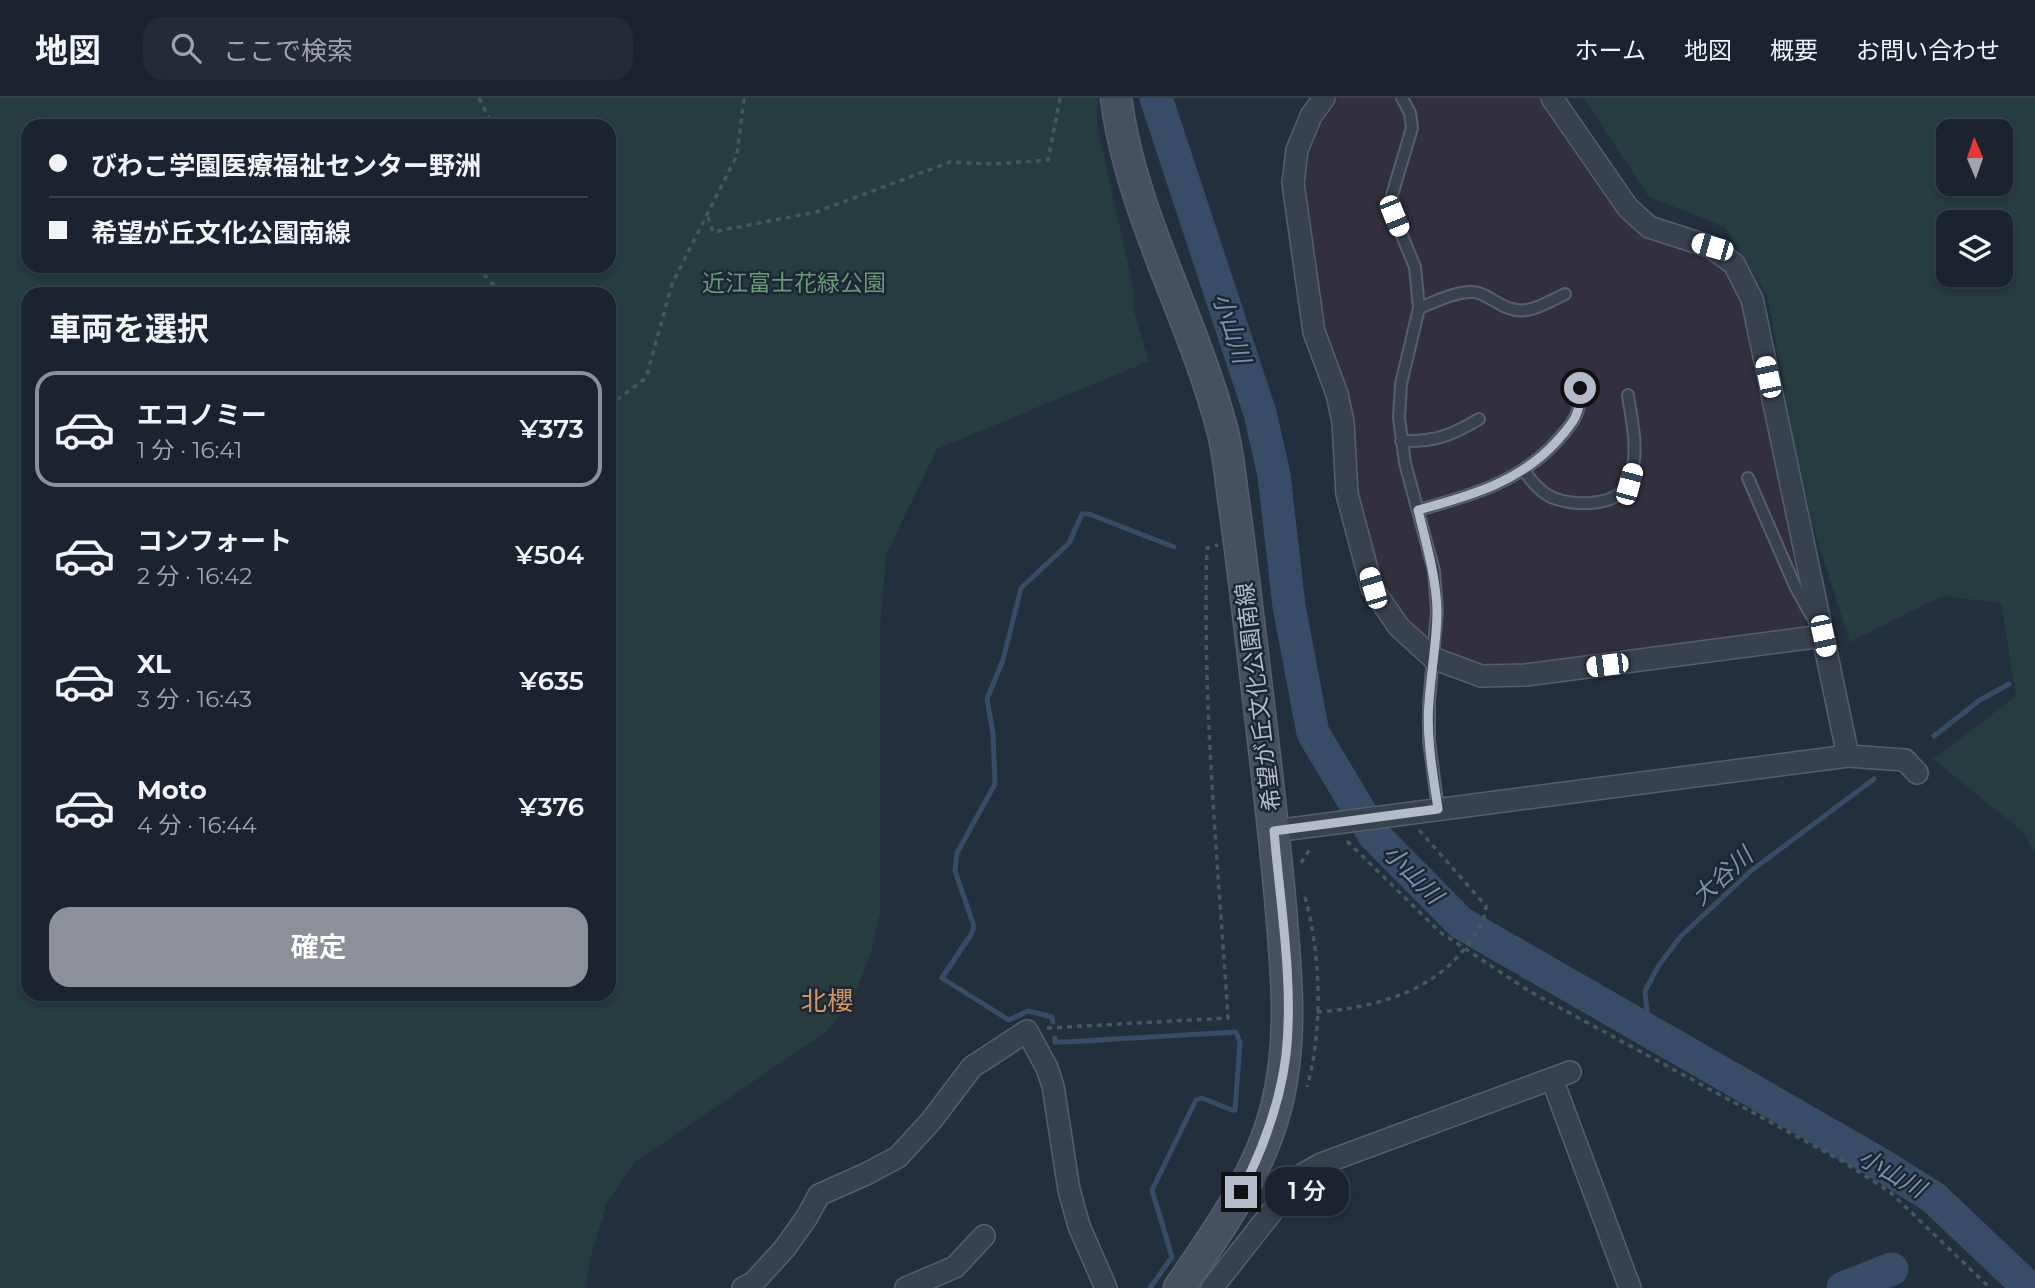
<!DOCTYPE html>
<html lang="ja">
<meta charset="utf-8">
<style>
body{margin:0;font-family:Montserrat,"Noto Sans JP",sans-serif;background:#242b36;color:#f1f3f6;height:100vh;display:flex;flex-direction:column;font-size:26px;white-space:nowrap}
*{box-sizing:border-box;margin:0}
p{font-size:23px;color:#a0a4aa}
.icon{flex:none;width:38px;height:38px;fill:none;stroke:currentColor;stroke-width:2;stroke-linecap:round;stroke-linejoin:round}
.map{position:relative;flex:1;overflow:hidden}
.details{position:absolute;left:21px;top:189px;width:595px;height:714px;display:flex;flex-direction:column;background:#1b232e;border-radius:21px;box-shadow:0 4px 10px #0003,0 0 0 2px #39404a}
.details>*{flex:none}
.hud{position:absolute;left:21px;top:21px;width:595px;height:154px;border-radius:21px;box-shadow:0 4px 10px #0003,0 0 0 2px #39404a;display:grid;align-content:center;height:154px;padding:0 28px;background:#1b232e}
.needle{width:46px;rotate:358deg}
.controls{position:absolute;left:1936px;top:21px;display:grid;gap:14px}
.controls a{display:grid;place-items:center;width:77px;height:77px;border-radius:14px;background:#1b232e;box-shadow:0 4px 10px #0003,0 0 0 2px #39404a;font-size:35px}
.end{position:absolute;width:32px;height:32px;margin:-16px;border:9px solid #b4bcc9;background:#111;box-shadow:0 0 0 4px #111}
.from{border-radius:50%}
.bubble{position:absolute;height:49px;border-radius:21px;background:#1b232e;box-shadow:0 4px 10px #0003,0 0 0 2px #39404a;font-size:23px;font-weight:600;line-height:49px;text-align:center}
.car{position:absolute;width:21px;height:42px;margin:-21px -10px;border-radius:9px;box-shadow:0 0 5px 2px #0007;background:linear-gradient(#fff 24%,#345 0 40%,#fff 0 76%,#345 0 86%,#fff 0)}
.hud b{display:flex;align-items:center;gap:24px;height:66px;font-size:26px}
.hud b+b{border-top:2px solid #39404a}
.hud i{width:18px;height:18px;background:#f1f3f6}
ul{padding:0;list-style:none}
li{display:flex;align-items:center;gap:21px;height:116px;margin:0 14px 10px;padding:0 14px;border:4px solid transparent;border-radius:21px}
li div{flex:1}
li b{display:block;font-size:26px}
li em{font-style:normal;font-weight:600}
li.selected{border-color:#8c9099}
li>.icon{width:63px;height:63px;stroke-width:1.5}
h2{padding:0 28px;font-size:32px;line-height:84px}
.primary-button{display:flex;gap:14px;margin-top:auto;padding:14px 28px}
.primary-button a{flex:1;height:80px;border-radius:21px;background:#8c9099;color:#fff;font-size:28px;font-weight:600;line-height:80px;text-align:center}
header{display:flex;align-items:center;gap:42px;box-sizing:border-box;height:98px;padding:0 35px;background:#1b232e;border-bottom:2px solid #39404a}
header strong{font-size:33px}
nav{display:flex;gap:38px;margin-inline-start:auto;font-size:24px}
.search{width:490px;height:63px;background:#242b36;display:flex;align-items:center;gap:18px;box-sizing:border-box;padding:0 24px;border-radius:21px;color:#a0a4aa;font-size:26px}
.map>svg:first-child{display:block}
.medical{fill:#32303f}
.green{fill:#263c3f;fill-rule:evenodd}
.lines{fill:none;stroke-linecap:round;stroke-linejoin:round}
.stream{stroke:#394c67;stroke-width:5}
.river{stroke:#394c67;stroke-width:33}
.service-casing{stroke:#565f6c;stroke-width:14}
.minor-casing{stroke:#565f6c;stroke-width:24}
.secondary-casing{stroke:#565f6c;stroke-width:33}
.path{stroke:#44595c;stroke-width:3.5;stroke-dasharray:5 5;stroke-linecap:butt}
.service{stroke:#38414e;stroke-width:10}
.minor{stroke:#38414e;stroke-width:21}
.secondary{stroke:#465061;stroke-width:30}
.route{stroke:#b4bcc9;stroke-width:9}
.labels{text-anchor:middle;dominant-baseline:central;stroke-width:5;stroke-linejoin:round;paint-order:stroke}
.park-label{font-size:23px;fill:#6b9a76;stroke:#1d2633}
.street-label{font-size:23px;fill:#b4bcc9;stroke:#1d2633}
.water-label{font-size:24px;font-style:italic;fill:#7c92b1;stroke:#1d2633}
.quarter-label{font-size:26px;fill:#d59563;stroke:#1d2633}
</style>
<header>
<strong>地図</strong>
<div class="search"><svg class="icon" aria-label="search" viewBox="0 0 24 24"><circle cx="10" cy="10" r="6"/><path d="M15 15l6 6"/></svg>ここで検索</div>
<nav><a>ホーム</a><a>地図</a><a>概要</a><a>お問い合わせ</a></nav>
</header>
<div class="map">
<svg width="2035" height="1190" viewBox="0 0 2035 1190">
<rect width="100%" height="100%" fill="#242f3e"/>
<path class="medical" d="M1339 0H1541L1637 137 1699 154 1723 170 1741 203 1801 471 1803 531 1481 570 1413 531 1383 484 1358 403 1351 317 1323 232 1303 80 1317 33Z"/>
<path class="green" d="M0 0H1098L1097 26 1135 198 1133 209 1149 263 937 351 886 457 880 530V815L870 858 853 901 826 934 635 1064 607 1104 591 1158 585 1190H0ZM28 28H609V168H28ZM28 196H609V896H28Z
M1584 0H2035V755L2023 734 1933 661 2016 598 2001 505 1942 498 1850 544 1812 426 1790 325 1767 197 1725 129 1649 99ZM2000 33V86H1948V33ZM1948 124H2000V177H1948Z"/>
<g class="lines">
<path class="stream" d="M1934 638 1980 602 2009 586
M1053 924 1052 919 1028 913 1009 922 942 880 972 835 974 828 955 773 957 755 995 686 993 636 987 601 1003 562 1021 490 1069 445 1082 416H1089L1174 449
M1649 935 1645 893 1659 867 1681 838 1752 772 1874 681
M1055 940V944H1065L1236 934 1240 945 1235 1012H1232L1202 1000 1196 1002 1152 1092 1172 1159 1150 1190"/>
<path class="river" d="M1156 0 1260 315 1274 377 1289 508 1313 635 1374 737 1461 825 1875 1063 1933 1099 2029 1190
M1843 1190 1892 1171"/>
<g class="service-casing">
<path id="service" d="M1402 0 1410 15 1412 30 1392 97 1394 118 1415 169 1419 210 1401 286 1399 320 1405 365 1434 473 1437 513 1429 605V643L1438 711
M1419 210C1435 204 1456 193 1473 194 1482 194 1490 201 1498 205 1524 221 1540 208 1565 196
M1401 343C1434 344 1451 338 1479 321
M1524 373C1532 383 1539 393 1551 399 1573 409 1620 409 1629 383 1640 355 1632 325 1628 297
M1748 380 1795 488 1811 517
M1418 412C1470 398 1520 384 1557 343 1574 324 1581 316 1580 290"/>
</g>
<g class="minor-casing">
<path id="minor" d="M1324 0 1311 18 1297 52 1293 85 1314 234 1337 296 1343 324 1347 396 1372 490 1399 529 1433 560 1481 578 1526 577 1823 538
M1552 0 1628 110 1649 129 1711 149 1734 166 1752 201 1848 658
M1274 733 1848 658 1905 662 1917 675
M1552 981 1630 1190
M743 1190 754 1184 785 1150 807 1119 819 1097 866 1076 898 1059 931 1023 972 969 1027 933 1047 970 1053 988 1069 1092 1079 1128 1106 1190
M906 1190 955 1169 984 1138
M1212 1190 1300 1078 1321 1066 1570 974"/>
</g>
<g class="secondary-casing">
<path id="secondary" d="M1116 0C1131 116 1193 219 1222 331 1228 353 1230 376 1233 399 1241 454 1247 510 1254 565 1263 644 1273 722 1280 800 1286 871 1294 941 1276 1010 1258 1078 1218 1133 1179 1190"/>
</g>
<path class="path" d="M479 0 493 28
M708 119 713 134 816 114 950 64 994 66 1048 62 1060 0
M483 168 481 174 503 196
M609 308 646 280 672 186 737 57 744 0
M1347 743 1440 834 1529 893 1842 1063 1890 1094 1990 1190
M1301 765 1312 748
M1305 799C1321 856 1323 932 1307 989
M1317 914C1374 910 1434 894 1468 846 1479 832 1484 825 1486 808L1419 732
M1047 930 1228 920C1218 763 1202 606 1207 450L1218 447"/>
<use href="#service" class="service"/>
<use href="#minor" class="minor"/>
<use href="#secondary" class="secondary"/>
</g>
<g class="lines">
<path class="route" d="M1241 1094C1263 1051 1280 1006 1286 957 1294 885 1280 805 1274 733L1438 711C1433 676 1426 640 1429 604 1431 573 1437 543 1437 512 1436 478 1426 445 1418 412 1470 398 1520 384 1557 343 1574 324 1581 316 1580 290"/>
</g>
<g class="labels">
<g class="park-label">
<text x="794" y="185">近江富士花緑公園</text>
</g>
<g class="street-label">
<text transform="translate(1258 599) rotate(-97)">希望が丘文化公園南線</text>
</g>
<g class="water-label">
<text transform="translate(1232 230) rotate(72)">小山川</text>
<text transform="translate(1413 776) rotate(45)">小山川</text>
<text transform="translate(1722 778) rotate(-42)">大谷川</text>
<text transform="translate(1892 1075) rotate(30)">小山川</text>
</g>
<g class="quarter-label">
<text x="827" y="903">北櫻</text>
</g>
</g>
</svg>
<div class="controls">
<a><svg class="needle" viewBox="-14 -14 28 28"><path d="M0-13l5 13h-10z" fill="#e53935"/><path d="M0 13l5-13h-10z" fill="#a0a4aa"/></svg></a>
<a><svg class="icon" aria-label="layers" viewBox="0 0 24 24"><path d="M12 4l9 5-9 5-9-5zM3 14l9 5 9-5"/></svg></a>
</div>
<i class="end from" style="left:1580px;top:290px"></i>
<i class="end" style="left:1241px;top:1094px"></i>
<div class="bubble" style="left:1265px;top:1069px;width:84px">1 分</div>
<i class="car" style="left:1394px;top:118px;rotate:158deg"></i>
<i class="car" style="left:1712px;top:149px;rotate:286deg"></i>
<i class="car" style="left:1768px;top:279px;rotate:348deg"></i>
<i class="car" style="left:1629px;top:386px;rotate:15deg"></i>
<i class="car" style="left:1373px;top:490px;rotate:343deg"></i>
<i class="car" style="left:1823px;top:538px;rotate:168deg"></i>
<i class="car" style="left:1607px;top:567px;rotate:263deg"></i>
<div class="hud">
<b><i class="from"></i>びわこ学園医療福祉センター野洲</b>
<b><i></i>希望が丘文化公園南線</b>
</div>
<section class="details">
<h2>車両を選択</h2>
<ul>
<li class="selected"><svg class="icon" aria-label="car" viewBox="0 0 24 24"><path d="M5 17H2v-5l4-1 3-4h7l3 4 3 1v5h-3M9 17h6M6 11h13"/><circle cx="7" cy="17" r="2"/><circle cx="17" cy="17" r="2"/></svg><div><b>エコノミー</b><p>1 分 · 16:41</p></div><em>¥373</em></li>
<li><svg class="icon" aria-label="car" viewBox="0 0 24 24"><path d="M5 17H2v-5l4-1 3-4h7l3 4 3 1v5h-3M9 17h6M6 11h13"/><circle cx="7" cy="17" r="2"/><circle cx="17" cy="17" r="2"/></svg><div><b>コンフォート</b><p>2 分 · 16:42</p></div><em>¥504</em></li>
<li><svg class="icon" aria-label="car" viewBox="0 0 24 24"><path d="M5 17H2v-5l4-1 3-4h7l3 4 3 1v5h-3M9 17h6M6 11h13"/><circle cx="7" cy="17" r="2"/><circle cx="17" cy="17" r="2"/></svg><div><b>XL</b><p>3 分 · 16:43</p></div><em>¥635</em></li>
<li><svg class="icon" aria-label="car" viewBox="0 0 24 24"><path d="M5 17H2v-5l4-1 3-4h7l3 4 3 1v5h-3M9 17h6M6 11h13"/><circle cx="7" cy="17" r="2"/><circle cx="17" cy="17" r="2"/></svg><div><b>Moto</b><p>4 分 · 16:44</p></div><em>¥376</em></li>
</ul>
<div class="primary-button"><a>確定</a></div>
</section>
</div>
